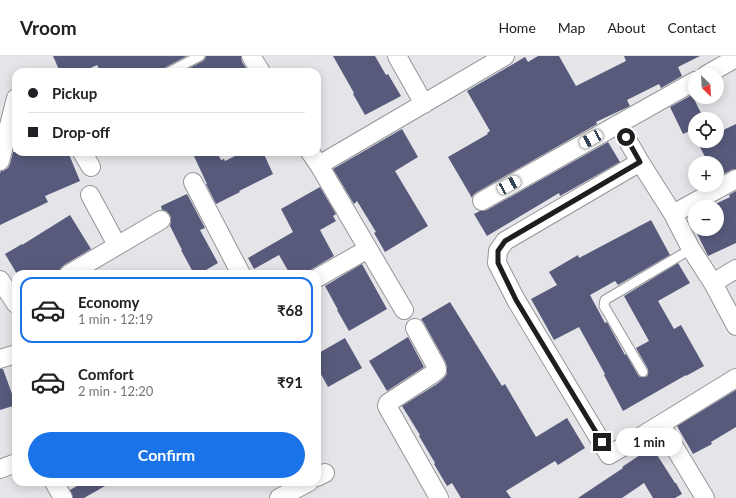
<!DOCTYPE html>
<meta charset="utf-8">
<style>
body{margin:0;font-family:Lato,sans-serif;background:#f2f2f2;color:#202124;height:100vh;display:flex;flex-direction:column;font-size:15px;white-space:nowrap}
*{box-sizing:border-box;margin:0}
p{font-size:13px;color:#757577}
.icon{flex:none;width:22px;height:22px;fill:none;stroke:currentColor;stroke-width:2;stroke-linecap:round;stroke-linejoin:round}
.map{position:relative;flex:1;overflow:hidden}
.side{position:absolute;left:12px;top:214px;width:309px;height:216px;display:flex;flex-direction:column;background:#fff;border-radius:12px;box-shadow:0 2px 10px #0003}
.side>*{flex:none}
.hud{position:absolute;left:12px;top:12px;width:309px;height:88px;border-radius:12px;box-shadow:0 2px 10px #0003;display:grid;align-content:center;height:88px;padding:0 16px;background:#fff}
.needle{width:26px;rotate:155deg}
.tools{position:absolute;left:688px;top:12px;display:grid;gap:8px}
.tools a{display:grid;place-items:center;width:36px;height:36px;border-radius:50%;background:#fff;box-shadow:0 2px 10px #0003;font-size:20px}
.end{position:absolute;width:18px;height:18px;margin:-9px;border:5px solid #1e1e20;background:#fff;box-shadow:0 0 0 2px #fff}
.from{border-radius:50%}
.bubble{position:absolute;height:28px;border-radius:14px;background:#fff;box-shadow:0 2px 10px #0003;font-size:13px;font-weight:700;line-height:28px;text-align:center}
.car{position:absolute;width:12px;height:24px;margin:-12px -6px;border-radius:5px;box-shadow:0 0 3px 1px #0007;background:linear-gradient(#fff 24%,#345 0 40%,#fff 0 76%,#345 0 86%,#fff 0)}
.hud b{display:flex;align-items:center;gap:14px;height:38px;font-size:15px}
.hud b+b{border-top:1px solid #e0e0e0}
.hud i{width:10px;height:10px;background:#202124}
ul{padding:7px 0 0;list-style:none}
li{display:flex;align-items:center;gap:12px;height:66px;margin:0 8px 6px;padding:0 8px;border:2px solid transparent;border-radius:12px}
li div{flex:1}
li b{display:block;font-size:15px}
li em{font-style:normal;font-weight:700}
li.current{border-color:#1a73e8}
li>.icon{width:36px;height:36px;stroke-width:1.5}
.primary-button{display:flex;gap:8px;margin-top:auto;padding:8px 16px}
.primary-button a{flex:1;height:46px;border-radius:24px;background:#1a73e8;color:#fff;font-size:16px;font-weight:700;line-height:46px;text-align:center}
header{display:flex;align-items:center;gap:24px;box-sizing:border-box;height:56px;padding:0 20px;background:#fff;border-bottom:1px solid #e0e0e0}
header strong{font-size:19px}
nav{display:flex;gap:22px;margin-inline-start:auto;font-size:14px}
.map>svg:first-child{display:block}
.building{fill:#575a7b}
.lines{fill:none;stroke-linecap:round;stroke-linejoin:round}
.lane-casing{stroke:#959599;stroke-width:11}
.street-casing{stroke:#959599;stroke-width:20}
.lane{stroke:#fff;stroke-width:9}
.street{stroke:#fff;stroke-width:18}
.route{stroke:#1e1e20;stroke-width:5}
</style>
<header>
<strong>Vroom</strong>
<nav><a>Home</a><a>Map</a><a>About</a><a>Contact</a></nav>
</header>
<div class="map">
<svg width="736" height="442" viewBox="0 0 736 442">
<rect width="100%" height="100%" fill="#e5e5e9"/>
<path class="building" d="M53 0H187L166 11 164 13 163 16H101L97 9 82 16H60Z
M206 0H241L242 6 249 16H182L203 5 205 3Z
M333 0H375L386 19 388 18 401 40 365 59 353 38 354 37Z
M538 0H559L576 30 626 5 624 0H700L678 11 682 20 661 32 659 28 627 44 630 50 596 66 597 68 477 136 473 139 472 142 448 101 488 78 487 77 490 75 467 35 525 1 528 6Z
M692 39 704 63H695V80L692 74 683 78 670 51Z
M736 68V113L731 114 720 120 717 113V107H708L697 85H717V77Z
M402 73 418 101 395 115 428 170 385 196 374 177 376 176 357 145 354 148 333 113Z
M608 86 620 106 560 140 559 137 487 180 474 158 480 155H482L487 154Z
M13 96H68L80 125 45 140 48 146 0 169V117L1 115H3L8 112 10 108Z
M192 96H217L221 104 224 103 225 105 243 96H263L273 118 239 135 240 136 216 148 206 128H207Z
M320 131 336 158 333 160 336 165 320 174 334 200 312 213 305 218H290L279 199 254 213 248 202 293 176 281 153Z
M736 135V187L708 200 689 161 695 158V173H717V151H709L730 141 729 139Z
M187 138 205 172 200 174 218 207 199 218H194L181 194H182L170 170 171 164 170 159 166 155 162 154 161 150Z
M70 159 91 193 64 209 60 213 59 218H17L5 198 22 188V189Z
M651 164 670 199 618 229 615 225 590 239 605 267 607 266 625 299 626 298 638 319 640 321H646L648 319V313L636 292 649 285 624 240 678 207 690 227 658 245 674 273 681 269 704 310 686 320V319L623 355 604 319 605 318 579 271 554 284 531 243 557 229 549 216 578 199 579 202Z
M362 208 387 253 349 275 337 254H338L325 230Z
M450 246 502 330 505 328 536 381 567 362 585 392 558 409 555 405 506 435 511 442H461L452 427 447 430 434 408 435 407 419 380 420 379 402 350 437 328 444 322 447 318V311L445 305 424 267 421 263Z
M408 281 424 311 387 335 369 305Z
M345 282 362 312 328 331 317 311V298Z
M0 313H3L16 349 0 354Z
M736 334V371L711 386 712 388 693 398 677 370Z
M652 391 675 427H676L682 438 675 442H653L644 427 622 442H578L623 412 622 411Z
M84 426H112L84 442H73L70 434Z"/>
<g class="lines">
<g class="lane-casing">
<path id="lane" d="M169 16 200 0
M643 316 604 250 605 244 691 193"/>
</g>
<g class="street-casing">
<path id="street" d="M251 0 261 16
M397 0 424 48
M706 19 736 2
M618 68 640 106 673 158 691 193 713 227 736 270
M82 96 91 111
M310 96 319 109 404 254
M0 105 16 42
M640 106 505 185 498 195 497 207 516 244 609 399 640 381 736 322
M319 109 505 0
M193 126 241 218
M90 139 117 189
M482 145 695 25
M673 158 736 123
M69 218 161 164
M317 222 368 193
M0 224 16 248
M713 227 736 213
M415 272 436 310 437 314 431 319 388 347 387 350 439 442
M0 303 16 298
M661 369 705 442
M0 413 16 407
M317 421 325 417
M54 426 63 442
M279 442 309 426"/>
</g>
<use href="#lane" class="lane"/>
<use href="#street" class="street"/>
</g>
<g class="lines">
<path class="route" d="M602 386 516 244 498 207V195L505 185 640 106 626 81"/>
</g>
</svg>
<div class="tools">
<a><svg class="needle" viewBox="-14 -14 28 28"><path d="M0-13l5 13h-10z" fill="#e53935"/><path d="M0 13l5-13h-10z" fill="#757577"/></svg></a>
<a><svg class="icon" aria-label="locate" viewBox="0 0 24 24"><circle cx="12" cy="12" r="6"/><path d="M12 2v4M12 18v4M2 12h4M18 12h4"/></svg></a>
<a>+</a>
<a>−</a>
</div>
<i class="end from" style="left:626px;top:81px"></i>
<i class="end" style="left:602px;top:386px"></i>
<div class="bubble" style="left:616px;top:372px;width:66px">1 min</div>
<i class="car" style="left:591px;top:83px;rotate:241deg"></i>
<i class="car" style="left:509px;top:129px;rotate:61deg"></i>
<div class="hud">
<b><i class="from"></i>Pickup</b>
<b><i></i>Drop-off</b>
</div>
<section class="side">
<ul>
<li class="current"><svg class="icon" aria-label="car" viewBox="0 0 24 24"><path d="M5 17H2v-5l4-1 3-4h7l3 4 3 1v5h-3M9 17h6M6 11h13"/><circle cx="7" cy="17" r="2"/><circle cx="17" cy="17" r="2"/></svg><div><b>Economy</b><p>1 min · 12:19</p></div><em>₹68</em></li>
<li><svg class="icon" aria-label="car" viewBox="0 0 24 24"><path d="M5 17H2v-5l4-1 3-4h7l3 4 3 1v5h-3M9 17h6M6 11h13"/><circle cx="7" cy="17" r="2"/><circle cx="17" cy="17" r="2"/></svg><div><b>Comfort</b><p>2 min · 12:20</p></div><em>₹91</em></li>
</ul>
<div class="primary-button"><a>Confirm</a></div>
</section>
</div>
